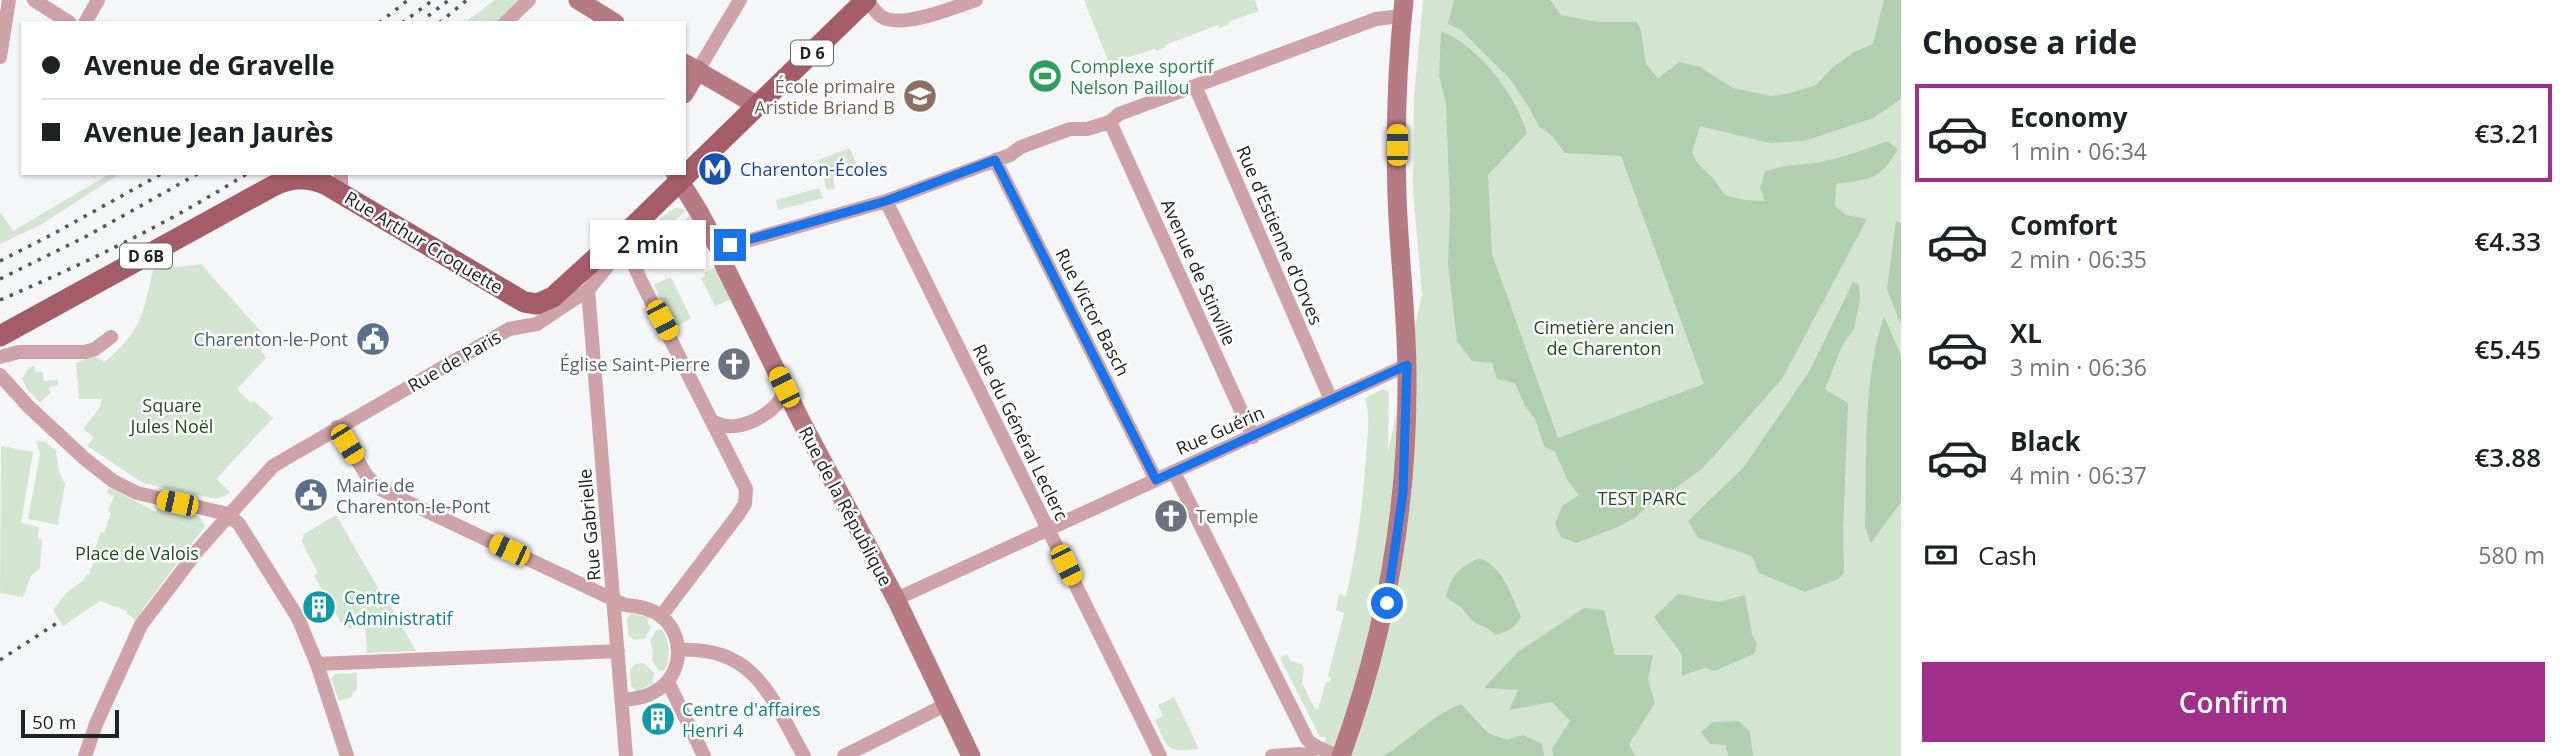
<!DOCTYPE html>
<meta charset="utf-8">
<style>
body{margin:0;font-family:"Open Sans",sans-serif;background:#f6f6f6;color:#202124;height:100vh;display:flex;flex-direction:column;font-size:26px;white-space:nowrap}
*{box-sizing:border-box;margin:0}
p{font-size:23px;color:#757577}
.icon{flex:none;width:38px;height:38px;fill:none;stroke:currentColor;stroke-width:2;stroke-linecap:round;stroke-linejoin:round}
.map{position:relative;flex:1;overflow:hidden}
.details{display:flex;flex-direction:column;background:#fff;width:665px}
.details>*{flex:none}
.banner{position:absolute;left:21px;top:21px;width:665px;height:154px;border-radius:0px;box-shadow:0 2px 5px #0004;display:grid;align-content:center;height:154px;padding:0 21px;background:#fff}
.scale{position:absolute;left:21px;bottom:18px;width:98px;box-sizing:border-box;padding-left:7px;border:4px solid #222;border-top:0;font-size:19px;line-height:24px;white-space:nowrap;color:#222;-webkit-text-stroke:5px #fff;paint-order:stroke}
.end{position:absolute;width:32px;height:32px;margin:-16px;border:9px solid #1a73e8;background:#fff;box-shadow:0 0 0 4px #fff}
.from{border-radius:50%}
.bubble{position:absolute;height:49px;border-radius:0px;background:#fff;box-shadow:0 2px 5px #0004;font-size:23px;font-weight:600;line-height:49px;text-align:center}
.car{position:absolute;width:21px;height:42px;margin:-21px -10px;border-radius:9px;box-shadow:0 0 5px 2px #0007;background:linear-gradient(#f5c518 24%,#345 0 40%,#f5c518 0 76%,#345 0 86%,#f5c518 0)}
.banner b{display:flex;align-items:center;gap:24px;height:66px;font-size:26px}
.banner b+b{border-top:2px solid #e0e0e0}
.banner i{width:18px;height:18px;background:#202124}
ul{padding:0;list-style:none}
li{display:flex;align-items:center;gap:21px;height:98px;margin:0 14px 10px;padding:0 7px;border:4px solid transparent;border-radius:0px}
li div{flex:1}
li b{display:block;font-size:26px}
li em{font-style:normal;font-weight:600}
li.on{border-color:#a02f8c}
li>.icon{width:63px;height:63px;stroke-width:1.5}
h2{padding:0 21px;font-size:32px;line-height:84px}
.pay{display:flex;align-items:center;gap:18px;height:77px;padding:0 21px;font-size:26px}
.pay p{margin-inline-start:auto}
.primary-button{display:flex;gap:14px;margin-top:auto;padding:14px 21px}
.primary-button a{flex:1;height:80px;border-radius:0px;background:#a02f8c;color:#fff;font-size:28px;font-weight:600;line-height:80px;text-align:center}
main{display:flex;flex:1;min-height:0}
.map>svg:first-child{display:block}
.green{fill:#d3e5d1}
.forest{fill:#b1ceaf}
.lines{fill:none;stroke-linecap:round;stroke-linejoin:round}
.street{stroke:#cda3a9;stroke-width:14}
.secondary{stroke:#b67a84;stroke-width:19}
.primary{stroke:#a45c69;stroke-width:21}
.rail{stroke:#565656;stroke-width:3.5;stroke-dasharray:3.5 7;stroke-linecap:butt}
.route{stroke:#1a73e8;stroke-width:9}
.labels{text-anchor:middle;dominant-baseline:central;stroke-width:5;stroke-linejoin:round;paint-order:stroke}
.shield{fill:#fff;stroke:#646464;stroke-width:2}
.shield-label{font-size:16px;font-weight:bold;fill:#222}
.leisure-label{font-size:18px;fill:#27864d;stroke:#fff;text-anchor:start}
.education-label{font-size:18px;fill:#785e54;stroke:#fff;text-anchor:end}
.transit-label{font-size:18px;fill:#164399;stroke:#fff;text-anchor:start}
.street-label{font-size:18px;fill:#222;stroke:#fff}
.park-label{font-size:18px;fill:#244c22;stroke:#fff}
.service-label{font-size:18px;fill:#4e5e75;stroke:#fff;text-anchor:end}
.worship-label{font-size:18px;fill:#5b616d;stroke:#fff;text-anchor:end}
.culture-label{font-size:18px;fill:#0d838f;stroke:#fff;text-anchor:start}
</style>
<main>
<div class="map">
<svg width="1901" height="756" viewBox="0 0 1901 756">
<rect width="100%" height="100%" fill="#f5f6f7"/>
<path class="green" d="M495 0H522L499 23H464Z
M1084 0H1255L1259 11 1229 22V24L1220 28 1218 25 1165 45 1166 47 1156 51 1155 49 1109 63Z
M1423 0H1901V756H1322L1326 737H1320L1280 658 1287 654 1291 661 1302 664 1304 669 1302 683 1315 709H1318L1326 682H1330L1331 678 1328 676 1344 613 1336 610 1339 594 1346 596C1357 550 1363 502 1366 455 1367 436 1371 418 1365 398L1383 389 1389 392 1388 452 1422 294 1413 190 1414 97Z
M850 148 858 168 833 177 835 188 827 190 818 160Z
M111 173H121L42 224 0 244V214H2L13 231Z
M819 188 823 198 778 210 776 200Z
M676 208 686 210 637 257C636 252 635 249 636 245 639 235 667 211 676 208Z
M690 215 704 243 692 248 690 244 680 249 672 233Z
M201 264 271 343 261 350 266 358 237 389 251 403 254 401 273 418 216 479 230 492 225 496 216 499 143 483 87 446 94 437 83 429 100 407 102 399H79L76 363 94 355 105 362C143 328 142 317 153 270Z
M715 267 732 299 715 306 701 278 705 276 704 273Z
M671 277 691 318 675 328 654 285Z
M34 365 35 372H43V381L58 380V385L48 388 51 392 40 403 27 389 22 379 27 370Z
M36 441 45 442 56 451 59 472 65 484 58 525 28 519 40 454Z
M1 446 33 452 21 523 39 527 38 539 42 540 40 568 31 576 23 597 0 593Z
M109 487 156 512 158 507 199 516 205 526 142 610 137 621 127 614V611L100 601 63 626 53 610 67 592 84 580 87 574 89 575 96 555 93 554 101 532 104 533 111 513 108 511 114 496 107 493Z
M336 515 381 593 372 598 377 608 389 603 416 651 367 653 365 627 344 628 314 576 318 573 302 542 304 534Z
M632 613 649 618 648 624 651 627 645 638 634 640 628 635 627 618Z
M662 629C670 643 671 655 665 670L659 671 652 660 653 651 650 641 656 630Z
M644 663 655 674 652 679 654 683 637 691 631 686 630 670 635 664Z
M357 673V690L353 692 352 697 339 701 331 679 335 674Z
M1174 697 1176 701 1199 749C1164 752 1169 750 1155 720L1163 716 1158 705Z"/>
<path class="forest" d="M1454 0H1550L1561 15 1598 22H1637L1641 31 1646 64 1658 78 1679 62 1700 67 1733 88 1771 96 1791 93 1816 85 1833 67 1854 52 1873 44 1884 0H1901V99L1873 118 1804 141 1770 143 1700 126 1692 152 1698 164 1713 178 1725 195 1744 200 1765 201 1760 188 1765 172C1782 165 1796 165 1814 163 1840 159 1863 150 1888 141L1898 150C1877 182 1872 178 1836 184L1835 206 1846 215 1867 219 1782 379 1703 468 1673 490 1653 500 1636 517 1618 527 1576 543 1561 537 1555 524 1562 506 1579 495 1569 483 1555 452 1544 446 1535 419 1525 406 1515 383 1497 379 1492 363 1472 361 1457 341 1448 264 1450 209 1446 103 1439 76 1441 31C1479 47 1515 93 1527 133L1488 175 1492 254 1558 438 1704 384 1621 156 1565 153 1551 135 1539 127 1530 109 1510 79 1461 30 1448 24Z
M1896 221 1901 223V325L1887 289Z
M1853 282 1859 285 1860 300 1854 329 1842 346 1825 389 1848 403 1843 531 1844 573 1838 579 1805 592 1759 573 1752 556 1698 538 1688 521 1743 468 1809 372Z
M1884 316 1901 355V502L1871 543 1865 528C1867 458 1862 382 1884 316Z
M1480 558C1504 568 1511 595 1521 617 1515 628 1507 632 1495 635 1489 628 1484 627 1476 623 1470 620 1468 615 1464 611 1460 605 1452 602 1446 597 1451 575 1460 566 1480 558Z
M1678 594 1719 602 1745 595 1752 634 1757 644 1754 654 1714 671 1704 668 1682 676V655L1654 617Z
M1584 608 1604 610 1615 655H1653L1648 680 1655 703 1629 744 1635 756H1553L1552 749 1570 721 1552 702 1509 710 1518 690 1484 688 1518 652Z
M1461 704 1488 733 1507 740 1523 735 1542 744 1544 756H1383C1411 740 1430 716 1461 704Z
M1739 721 1750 732 1753 756H1728L1726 745 1710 744 1701 732 1713 722Z"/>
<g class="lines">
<path class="street" d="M34 0 70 23
M866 0C871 5 876 13 882 17 903 29 954 7 976 0
M85 23 98 0
M505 23 529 0
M0 57 9 0
M698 70 740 0
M1195 86 1331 400
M1110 122 1253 437
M995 160 1156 480
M341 193V173
M886 201 1160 756
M622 238 642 283 746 489 745 504 737 516 661 616
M719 249 886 201 1010 155 1021 147 1070 129H1087L1110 122 1119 114 1376 19 1402 16
M588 290 626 756
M0 357 19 352H85L95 349 111 337
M0 375 29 407 85 459 113 481 137 493 228 514
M713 422C720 425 727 427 735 426 753 424 785 407 784 386
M337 427 367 476 380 489 625 605C638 606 651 608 662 617 686 637 683 677 654 692 645 698 632 699 622 700
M1174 472 1307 739C1314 749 1325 748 1334 756
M228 514 239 524 298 618 317 664 347 756
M896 599 1407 365
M679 650C756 646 771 698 804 756
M317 664 618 651
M668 682 704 756
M85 756 96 724 141 625 198 550 273 466 509 329 537 324 588 290 610 263 614 245
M844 756 947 704
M1272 756 1300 754 1310 756"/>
<path class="secondary" d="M578 0 615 23
M684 63 758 106
M684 94 698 70
M675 173 699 212 719 249 724 265 802 423 896 599 971 756
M1341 756C1386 633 1408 507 1407 376 1407 316 1399 256 1397 196 1395 131 1397 65 1404 0"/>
<path class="primary" d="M0 336 273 186C290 177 308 177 325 184L524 302 537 304 553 297 598 256 614 245 866 0"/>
<path class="rail" d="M428 16 449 0
M379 23 408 0
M402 23 433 0
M439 23 467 0
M0 261 53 234 163 173
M0 279 87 236 199 173
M0 300C86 263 169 223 248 173
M0 660 60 621"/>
</g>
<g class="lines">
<path class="route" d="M730 245 886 201 995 160 1156 480 1407 365 1403 493 1387 603"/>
</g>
<defs>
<g id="stadium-disc" transform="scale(1.75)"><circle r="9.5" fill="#2e9e5b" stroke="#fff"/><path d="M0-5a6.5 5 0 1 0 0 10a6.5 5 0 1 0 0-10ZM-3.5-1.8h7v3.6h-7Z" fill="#fff"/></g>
<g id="school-disc" transform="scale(1.75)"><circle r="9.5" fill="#8d6e63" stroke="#fff"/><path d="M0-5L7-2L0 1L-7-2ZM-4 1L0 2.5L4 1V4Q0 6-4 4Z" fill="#fff"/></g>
<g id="metro-disc" transform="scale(1.75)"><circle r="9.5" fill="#1a4fb4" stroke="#fff"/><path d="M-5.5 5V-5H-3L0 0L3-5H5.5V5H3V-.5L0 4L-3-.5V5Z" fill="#fff"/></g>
<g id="civic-disc" transform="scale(1.75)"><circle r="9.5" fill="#5c6f8a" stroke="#fff"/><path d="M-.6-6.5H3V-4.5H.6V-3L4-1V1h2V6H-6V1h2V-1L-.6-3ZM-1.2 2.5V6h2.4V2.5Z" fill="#fff"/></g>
<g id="church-disc" transform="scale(1.75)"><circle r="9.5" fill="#6b7280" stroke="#fff"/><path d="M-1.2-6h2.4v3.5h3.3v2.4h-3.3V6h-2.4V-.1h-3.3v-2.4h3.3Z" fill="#fff"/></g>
<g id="building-disc" transform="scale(1.75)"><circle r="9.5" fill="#0f9aa8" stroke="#fff"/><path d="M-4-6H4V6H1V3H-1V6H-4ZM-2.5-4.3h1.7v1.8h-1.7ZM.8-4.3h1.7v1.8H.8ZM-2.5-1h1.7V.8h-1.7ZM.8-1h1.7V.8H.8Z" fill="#fff"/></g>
</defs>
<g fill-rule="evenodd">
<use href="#stadium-disc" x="1045" y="76"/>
<use href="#school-disc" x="920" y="96"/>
<use href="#metro-disc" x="715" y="169"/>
<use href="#civic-disc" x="373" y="339"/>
<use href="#church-disc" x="734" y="364"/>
<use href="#civic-disc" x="311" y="495"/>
<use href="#church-disc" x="1171" y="516"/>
<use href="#building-disc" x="319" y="607"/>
<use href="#building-disc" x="658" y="719"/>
</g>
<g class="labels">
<g class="shield">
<rect x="791" y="40.5" width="42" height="25" rx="5"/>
<rect x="120" y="243.5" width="52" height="25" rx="5"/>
</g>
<g class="shield-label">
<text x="812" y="53">D 6</text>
<text x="146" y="256">D 6B</text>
</g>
<g class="leisure-label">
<text x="1070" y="66">Complexe sportif<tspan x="1070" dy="21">Nelson Paillou</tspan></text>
</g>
<g class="education-label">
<text x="895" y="86">École primaire<tspan x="895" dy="21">Aristide Briand B</tspan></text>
</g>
<g class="transit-label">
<text x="740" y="169">Charenton-Écoles</text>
</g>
<g class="street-label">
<text transform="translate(1280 235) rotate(67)">Rue d'Estienne d'Orves</text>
<text transform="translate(424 242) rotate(31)">Rue Arthur Croquette</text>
<text transform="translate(1199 272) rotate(66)">Avenue de Stinville</text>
<text transform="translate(1093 312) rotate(63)">Rue Victor Basch</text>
<text transform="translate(454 361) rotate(-30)">Rue de Paris</text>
<text transform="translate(1220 430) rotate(-24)">Rue Guérin</text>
<text transform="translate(1021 432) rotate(64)">Rue du Général Leclerc</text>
<text transform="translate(846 506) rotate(62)">Rue de la République</text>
<text transform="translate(589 525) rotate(-95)">Rue Gabrielle</text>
</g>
<g class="park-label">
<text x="1604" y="327">Cimetière ancien<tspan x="1604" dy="21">de Charenton</tspan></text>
<text x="172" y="405">Square<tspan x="172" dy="21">Jules Noël</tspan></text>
<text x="1642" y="498">TEST PARC</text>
<text x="137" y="553">Place de Valois</text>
</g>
<g class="service-label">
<text x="348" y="339">Charenton-le-Pont</text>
<text x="336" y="485" text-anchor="start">Mairie de<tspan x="336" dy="21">Charenton-le-Pont</tspan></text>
</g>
<g class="worship-label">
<text x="710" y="364">Église Saint-Pierre</text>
<text x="1196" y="516" text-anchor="start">Temple</text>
</g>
<g class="culture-label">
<text x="344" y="597">Centre<tspan x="344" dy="21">Administratif</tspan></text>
<text x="682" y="709">Centre d'affaires<tspan x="682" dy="21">Henri 4</tspan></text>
</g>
</g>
</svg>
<div class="scale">50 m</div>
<i class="end from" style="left:1387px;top:603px"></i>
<i class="end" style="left:730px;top:245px"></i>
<div class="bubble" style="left:590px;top:220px;width:116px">2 min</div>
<i class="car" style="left:1397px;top:145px;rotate:0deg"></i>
<i class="car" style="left:662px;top:320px;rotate:152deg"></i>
<i class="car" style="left:784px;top:387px;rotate:334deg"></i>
<i class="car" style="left:347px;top:444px;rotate:148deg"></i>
<i class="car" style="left:177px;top:503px;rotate:282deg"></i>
<i class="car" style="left:509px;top:550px;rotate:295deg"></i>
<i class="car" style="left:1066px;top:565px;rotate:154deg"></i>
<div class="banner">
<b><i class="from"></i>Avenue de Gravelle</b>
<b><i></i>Avenue Jean Jaurès</b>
</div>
</div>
<section class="details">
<h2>Choose a ride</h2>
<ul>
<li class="on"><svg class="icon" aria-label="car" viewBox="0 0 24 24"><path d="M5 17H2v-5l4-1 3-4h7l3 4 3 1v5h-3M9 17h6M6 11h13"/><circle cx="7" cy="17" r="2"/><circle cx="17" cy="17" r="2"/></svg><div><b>Economy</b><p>1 min · 06:34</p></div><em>€3.21</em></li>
<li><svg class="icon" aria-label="car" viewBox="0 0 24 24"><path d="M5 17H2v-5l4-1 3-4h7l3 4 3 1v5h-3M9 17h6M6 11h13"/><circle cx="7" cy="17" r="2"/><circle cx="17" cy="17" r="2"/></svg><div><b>Comfort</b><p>2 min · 06:35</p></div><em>€4.33</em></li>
<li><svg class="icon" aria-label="car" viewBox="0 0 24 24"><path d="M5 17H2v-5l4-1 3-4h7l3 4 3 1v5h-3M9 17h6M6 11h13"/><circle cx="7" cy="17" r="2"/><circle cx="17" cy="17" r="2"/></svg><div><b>XL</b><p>3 min · 06:36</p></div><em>€5.45</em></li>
<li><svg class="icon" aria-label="car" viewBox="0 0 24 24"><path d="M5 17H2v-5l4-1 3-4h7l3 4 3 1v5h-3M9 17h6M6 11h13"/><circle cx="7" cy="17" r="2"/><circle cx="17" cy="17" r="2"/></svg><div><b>Black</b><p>4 min · 06:37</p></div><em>€3.88</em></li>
</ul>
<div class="pay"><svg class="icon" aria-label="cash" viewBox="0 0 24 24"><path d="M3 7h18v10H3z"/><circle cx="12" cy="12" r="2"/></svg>Cash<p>580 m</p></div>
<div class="primary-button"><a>Confirm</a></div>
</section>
</main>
